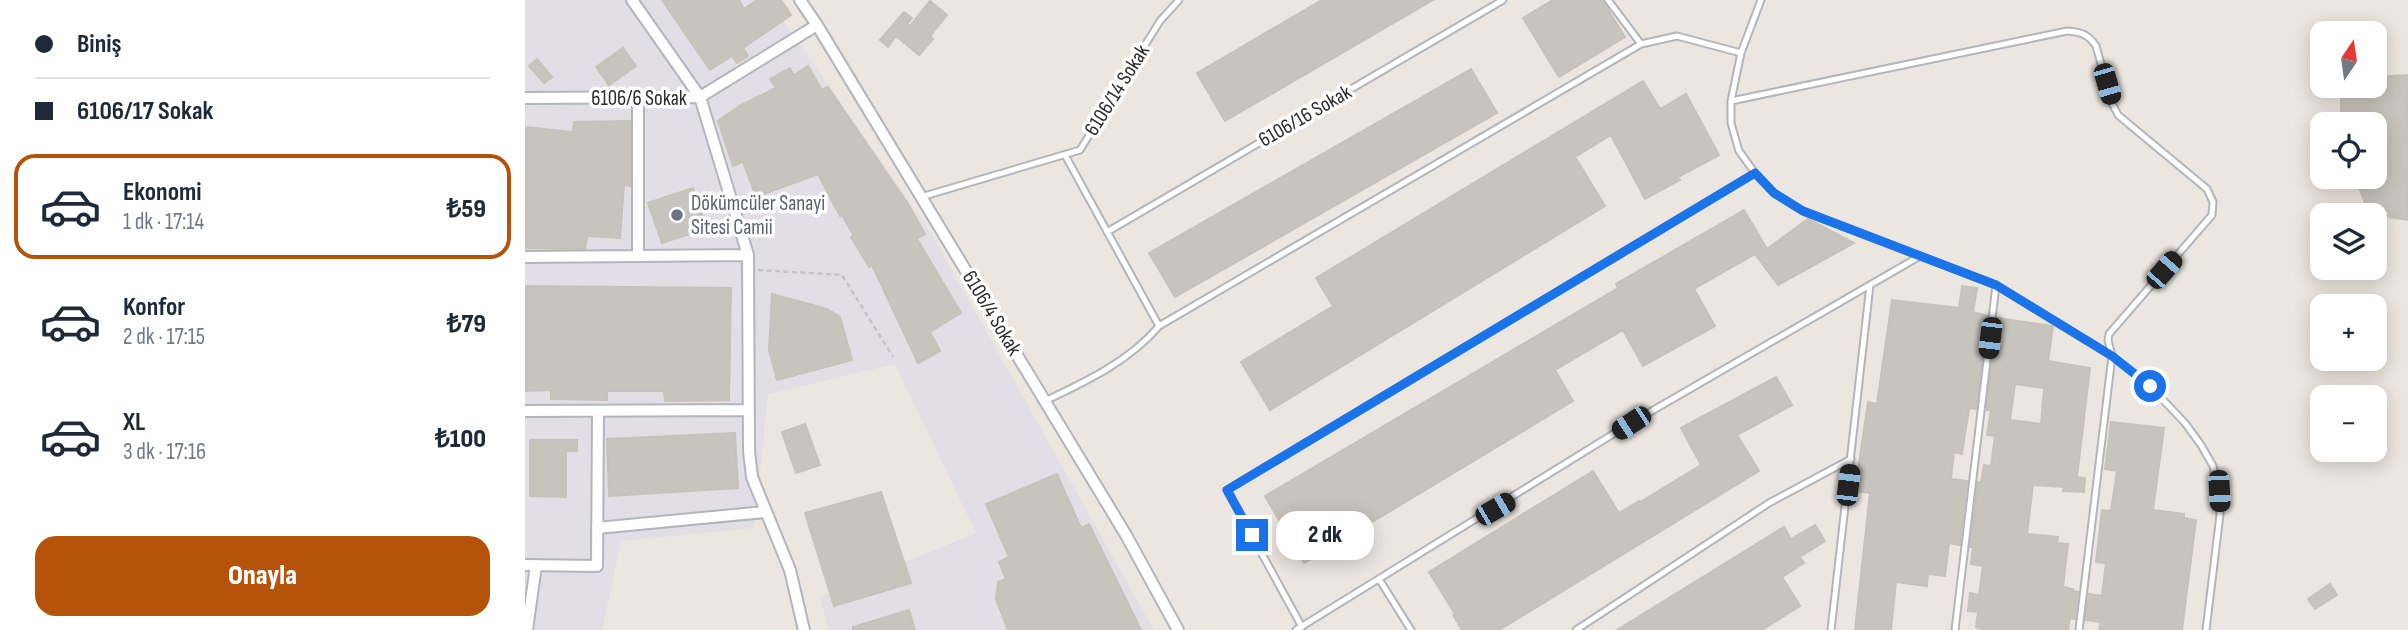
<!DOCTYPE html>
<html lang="tr">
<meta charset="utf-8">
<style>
body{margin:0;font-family:"Sofia Sans Condensed",sans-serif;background:#f6f6f7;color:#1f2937;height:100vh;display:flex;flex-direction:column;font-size:26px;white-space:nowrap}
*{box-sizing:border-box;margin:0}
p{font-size:23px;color:#747a83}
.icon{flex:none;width:38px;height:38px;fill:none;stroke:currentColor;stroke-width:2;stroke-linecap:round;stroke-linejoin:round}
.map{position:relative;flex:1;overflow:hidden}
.details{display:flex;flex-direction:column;background:#fff;width:525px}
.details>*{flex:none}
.top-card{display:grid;align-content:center;height:154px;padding:0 35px;background:#fff}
.needle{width:46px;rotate:13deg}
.fabs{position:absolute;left:1785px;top:21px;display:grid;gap:14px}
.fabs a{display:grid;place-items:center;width:77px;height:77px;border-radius:14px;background:#fff;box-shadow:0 4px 18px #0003;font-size:35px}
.end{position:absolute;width:32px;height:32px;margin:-16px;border:9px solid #1a73e8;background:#fff;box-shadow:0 0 0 4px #fff}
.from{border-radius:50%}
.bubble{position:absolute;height:49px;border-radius:21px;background:#fff;box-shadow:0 4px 18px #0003;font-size:23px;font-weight:800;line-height:49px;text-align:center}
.car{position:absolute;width:21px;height:42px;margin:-21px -10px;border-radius:9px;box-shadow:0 0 5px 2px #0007;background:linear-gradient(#222 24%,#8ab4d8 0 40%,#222 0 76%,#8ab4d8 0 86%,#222 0)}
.top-card b{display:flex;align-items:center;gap:24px;height:66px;font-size:26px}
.top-card b+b{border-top:2px solid #e0e1e3}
.top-card i{width:18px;height:18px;background:#1f2937}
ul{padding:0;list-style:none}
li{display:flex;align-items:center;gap:21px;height:105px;margin:0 14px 10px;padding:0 21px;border:4px solid transparent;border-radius:21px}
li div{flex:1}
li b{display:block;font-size:26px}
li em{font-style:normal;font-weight:800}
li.current{border-color:#b45309}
li>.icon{width:63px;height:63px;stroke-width:1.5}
.primary-button{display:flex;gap:14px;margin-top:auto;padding:14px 35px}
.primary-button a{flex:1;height:80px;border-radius:21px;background:#b45309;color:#fff;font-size:28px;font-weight:800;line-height:80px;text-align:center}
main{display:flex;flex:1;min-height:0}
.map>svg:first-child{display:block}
.industrial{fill:#e1dfe5}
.building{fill:#c7c4be;stroke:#c6c2b9;stroke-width:2;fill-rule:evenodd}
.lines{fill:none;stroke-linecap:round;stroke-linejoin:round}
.service-casing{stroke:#b3b5bd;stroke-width:9}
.minor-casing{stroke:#b3b5bd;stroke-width:14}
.path{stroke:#c4c4c4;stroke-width:2.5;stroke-dasharray:5 3.5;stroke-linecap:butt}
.service{stroke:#fff;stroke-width:5}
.minor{stroke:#fff;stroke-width:10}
.route{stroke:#1a73e8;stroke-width:9}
.worship-dot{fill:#6b7280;stroke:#fff;stroke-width:2.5}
.labels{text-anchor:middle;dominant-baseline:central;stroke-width:7;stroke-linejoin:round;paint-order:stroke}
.street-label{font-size:21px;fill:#2b2b2b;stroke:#fff}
.worship-label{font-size:21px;fill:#5b616d;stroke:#fff;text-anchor:start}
</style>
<main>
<section class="details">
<div class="top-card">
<b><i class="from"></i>Biniş</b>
<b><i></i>6106/17 Sokak</b>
</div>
<ul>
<li class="current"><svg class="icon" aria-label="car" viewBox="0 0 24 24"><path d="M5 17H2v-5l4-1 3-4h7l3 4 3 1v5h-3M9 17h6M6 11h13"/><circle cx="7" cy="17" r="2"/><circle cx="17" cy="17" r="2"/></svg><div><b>Ekonomi</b><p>1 dk · 17:14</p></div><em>₺59</em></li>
<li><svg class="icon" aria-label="car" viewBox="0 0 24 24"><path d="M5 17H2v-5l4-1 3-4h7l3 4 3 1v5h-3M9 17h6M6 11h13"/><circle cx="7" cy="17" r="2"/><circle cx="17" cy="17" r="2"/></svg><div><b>Konfor</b><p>2 dk · 17:15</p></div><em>₺79</em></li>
<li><svg class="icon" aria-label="car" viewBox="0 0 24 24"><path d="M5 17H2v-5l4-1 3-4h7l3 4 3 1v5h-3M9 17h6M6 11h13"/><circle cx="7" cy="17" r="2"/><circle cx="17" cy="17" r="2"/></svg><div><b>XL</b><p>3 dk · 17:16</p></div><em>₺100</em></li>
</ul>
<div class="primary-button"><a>Onayla</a></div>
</section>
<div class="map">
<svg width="1883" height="630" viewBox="0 0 1883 630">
<rect width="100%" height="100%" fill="#ebe6df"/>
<path class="industrial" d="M0 0H244L406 233 629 630H304L295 597 451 533 370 364 243 394 229 528 96 541 77 630H0Z"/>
<path class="building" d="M137 0H214L219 9 232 0H256L266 15 218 48 223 56 212 63 207 56 185 70Z
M797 0H908L700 121 672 73Z
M1028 0H1077L1100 37 1034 77 998 18Z
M405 1 422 15 405 36 408 39 394 55 371 36 363 47 355 40 379 12 387 18 382 24 385 26Z
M98 48 111 66 84 85 71 67Z
M12 59 27 77 19 83 4 66Z
M283 66 297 90 303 87 383 204 400 234 392 239 436 313 405 332 415 351 393 363 347 265 344 267 326 237 329 236 317 215 315 216 293 174 231 197 218 162 208 166 193 121 216 105 251 88 245 79 265 68 269 75Z
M946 69 972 113 650 297 624 253Z
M1883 75V220L1844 214 1830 177H1850V124H1816V86H1850V77Z
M1118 81 1135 109 1161 94 1194 155 1153 177 1155 180 1120 199 1086 135 1050 157 1080 206 745 410 716 362 808 306 791 278Z
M105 121V186L99 185 95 238 62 236 60 249 0 248V127L48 132 49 122Z
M168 188 182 228 137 243 123 203Z
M1219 210 1242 249 1283 219 1329 243 1253 285 1230 254 1169 289 1190 326 1118 366 1098 330 1030 370 1048 401 779 563 740 496 1093 288 1091 284Z
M0 286 206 288 204 400 140 401 139 391H82V400L26 399V390L0 391Z
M1437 286 1452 288 1448 312 1462 316 1451 409 1444 408 1437 454 1429 452 1426 479 1442 481 1435 545 1424 543 1420 576 1403 574 1402 586 1371 582 1366 630H1330L1345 493 1330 491 1343 402 1352 404 1367 300 1434 308Z
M247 294 302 309 315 317 327 360 252 380 244 350Z
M1472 318 1528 326 1523 361 1565 368 1552 477 1560 478 1559 492 1538 491 1539 487 1508 485 1502 534 1533 537 1532 543 1543 544 1538 587 1548 589V591L1553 592 1550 619 1545 618 1543 630H1459L1451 627 1453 612 1443 611 1445 593 1454 595 1458 566 1446 564 1448 547H1445L1453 482 1456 483 1459 465 1466 466 1470 436 1462 435 1466 410H1461ZM1490 384 1519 388 1516 424 1485 420Z
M1251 377 1267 405 1212 435 1234 471 974 630H937L928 615 930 614 904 572 1068 471 1094 513 1114 501 1115 502 1176 465 1156 428Z
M1586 422 1639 428 1628 510 1659 514V518L1671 520 1657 630H1574L1576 622 1560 620 1564 594 1577 596 1581 563 1571 562 1577 510 1586 511 1592 471 1580 469Z
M280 424 295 465 271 473 257 432Z
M210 433 213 488 84 496 82 439Z
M5 440H52V451H41V497L5 496Z
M532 474 556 528 564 524 616 630H483L471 599 473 582 481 579 474 562 484 557 461 504Z
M356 492 386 583 309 606 280 513Z
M1290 525 1300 541 1275 557 1279 563 1257 577 1275 606 1237 630H1092L1259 527 1266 539Z
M1805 584 1812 595 1790 609 1783 599Z
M384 610 390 630H328V627Z"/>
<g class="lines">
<g class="service-casing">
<path id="service" d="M1083 0 1116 44
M1236 0 1216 53 1206 101V123L1214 151 1230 173 1249 193 1278 211 1471 285 1587 356 1625 386 1660 423 1676 445 1688 466 1694 491 1695 515 1681 630
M1206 101 1542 31C1556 32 1563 34 1571 46L1587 103 1593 115 1682 189 1688 202 1687 215 1584 334 1583 340 1587 356 1554 630
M540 155 634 326 1116 44 1152 36 1216 53
M396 197 555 150 635 21 654 0
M582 232 978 0
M520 401C560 382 605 361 634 326
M854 579 886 630
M777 627 702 490 1230 173
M771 630 1106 423 1395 256
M1051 630 1244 503 1326 459
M1306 630 1345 285
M1430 630 1471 285"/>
</g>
<g class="minor-casing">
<path id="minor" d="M107 0 175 97 223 255 224 451 227 477 265 570 279 630
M275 0 292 25 601 535 653 630
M0 98 175 97 292 25
M113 256V98
M0 257 223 255
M0 411 224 410
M72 528 240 512
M0 565 72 566 73 411
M2 630 11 565"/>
</g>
<path class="path" d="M233 270 317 275 368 357"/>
<use href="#service" class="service"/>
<use href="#minor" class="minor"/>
</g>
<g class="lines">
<path class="route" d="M727 535 702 490 1230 173 1249 193 1278 211 1471 285 1587 356 1625 386"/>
</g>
<circle class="worship-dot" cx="152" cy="215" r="7"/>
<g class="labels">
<g class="street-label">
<text transform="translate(592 90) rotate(-58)">6106/14 Sokak</text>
<text x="114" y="98">6106/6 Sokak</text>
<text transform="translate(780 116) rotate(-30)">6106/16 Sokak</text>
<text transform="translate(467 313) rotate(59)">6106/4 Sokak</text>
</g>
<g class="worship-label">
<text x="166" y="203">Dökümcüler Sanayi<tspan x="166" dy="24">Sitesi Camii</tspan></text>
</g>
</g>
</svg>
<div class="fabs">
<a><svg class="needle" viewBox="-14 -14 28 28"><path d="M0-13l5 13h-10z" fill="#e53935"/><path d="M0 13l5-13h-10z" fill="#747a83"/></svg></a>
<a><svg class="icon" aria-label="locate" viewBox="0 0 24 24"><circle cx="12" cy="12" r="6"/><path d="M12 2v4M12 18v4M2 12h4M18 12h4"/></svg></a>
<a><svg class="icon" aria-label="layers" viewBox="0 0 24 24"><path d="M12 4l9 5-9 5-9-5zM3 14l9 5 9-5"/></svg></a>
<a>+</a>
<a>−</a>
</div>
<i class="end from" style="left:1625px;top:386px"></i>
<i class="end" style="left:727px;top:535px"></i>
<div class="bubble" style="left:751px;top:511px;width:98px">2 dk</div>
<i class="car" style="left:1582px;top:84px;rotate:164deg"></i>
<i class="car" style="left:1639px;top:270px;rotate:41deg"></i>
<i class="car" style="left:1465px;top:338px;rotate:187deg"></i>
<i class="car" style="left:1106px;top:423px;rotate:237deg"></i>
<i class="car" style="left:1323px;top:485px;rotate:7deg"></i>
<i class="car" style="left:1694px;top:491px;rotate:177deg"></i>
<i class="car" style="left:970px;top:509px;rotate:60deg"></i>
</div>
</main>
